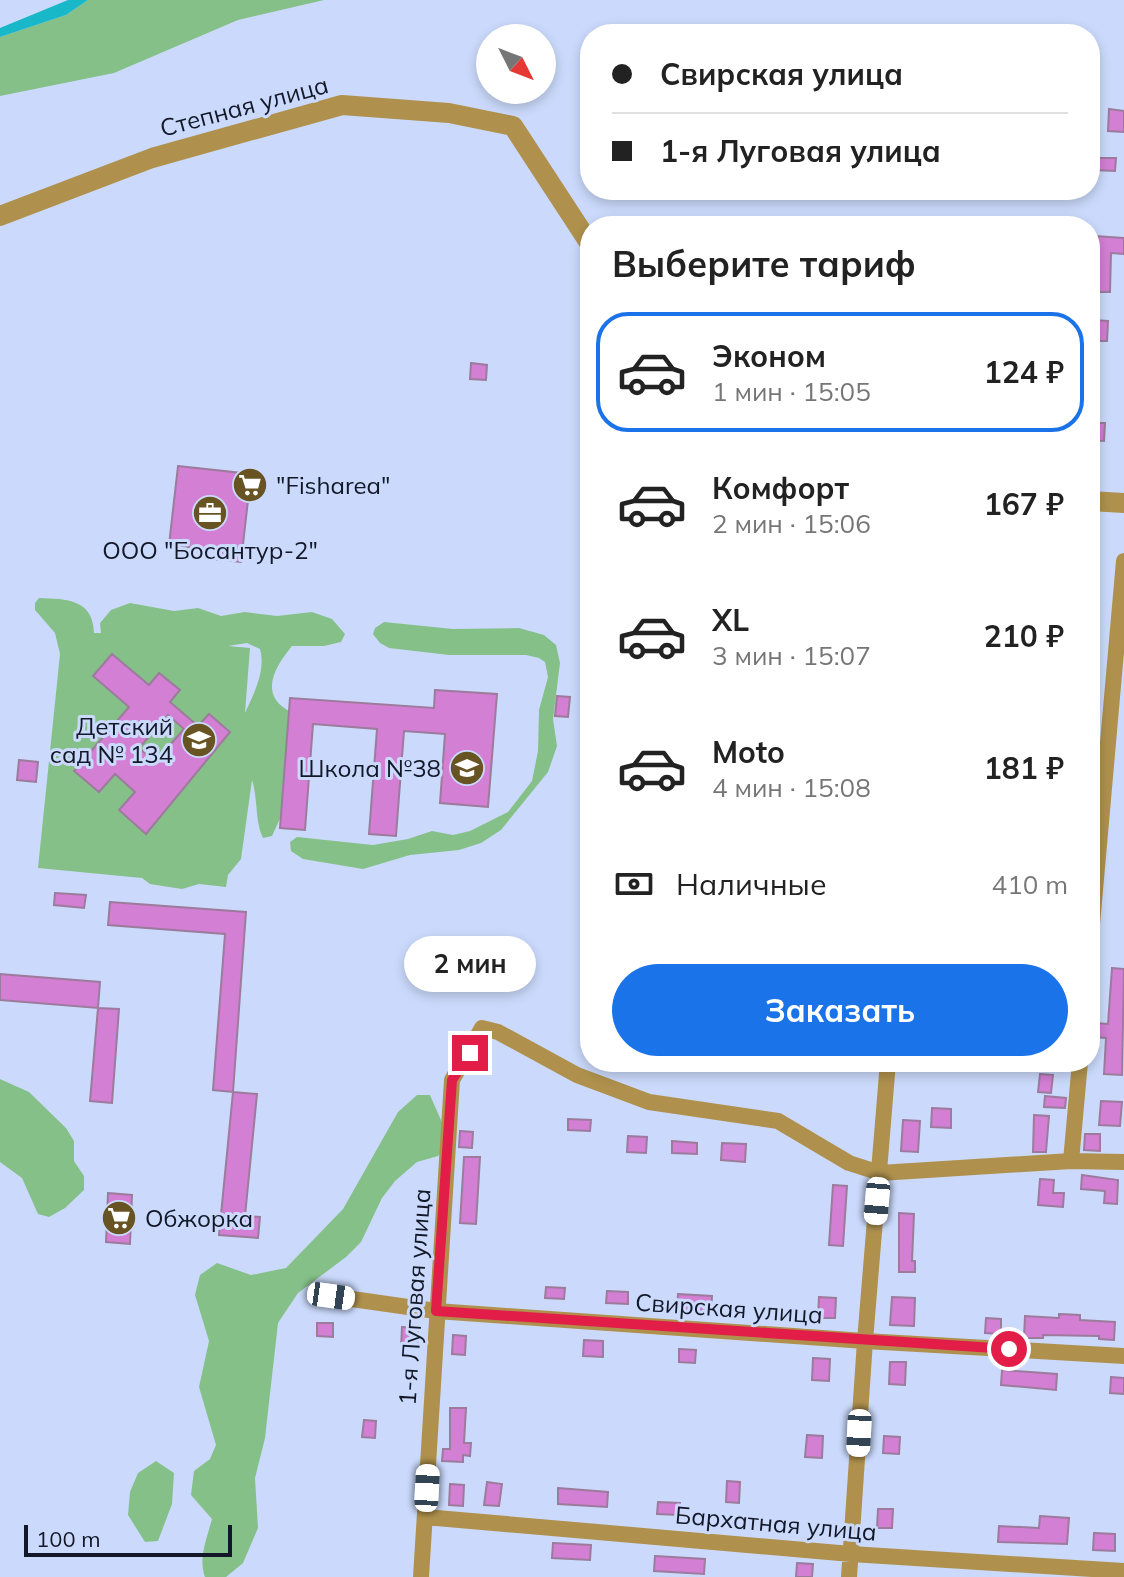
<!DOCTYPE html>
<html lang="ru">
<meta charset="utf-8">
<style>
body{margin:0;font-family:Mulish,sans-serif;background:#f6f6f6;color:#222;height:100vh;display:flex;flex-direction:column;font-size:30px;white-space:nowrap}
*{box-sizing:border-box;margin:0}
p{font-size:26px;color:#767676}
.icon{flex:none;width:44px;height:44px;fill:none;stroke:currentColor;stroke-width:2;stroke-linecap:round;stroke-linejoin:round}
.map{position:relative;flex:1;overflow:hidden}
.panel{position:absolute;left:580px;top:216px;width:520px;height:856px;display:flex;flex-direction:column;background:#fff;border-radius:32px;box-shadow:0 4px 12px #0003}
.panel>*{flex:none}
.top-card{position:absolute;left:580px;top:24px;width:520px;height:176px;border-radius:32px;box-shadow:0 4px 12px #0003;display:grid;align-content:center;height:176px;padding:0 32px;background:#fff}
.needle{width:52px;rotate:132deg}
.controls{position:absolute;left:476px;top:24px;display:grid;gap:16px}
.controls a{display:grid;place-items:center;width:80px;height:80px;border-radius:50%;background:#fff;box-shadow:0 4px 12px #0003;font-size:40px}
.scale{position:absolute;left:24px;bottom:20px;width:208px;box-sizing:border-box;padding-left:8px;border:4px solid #121827;border-top:0;font-size:22px;line-height:28px;white-space:nowrap;color:#121827;-webkit-text-stroke:6px #cbdafc;paint-order:stroke}
.end{position:absolute;width:36px;height:36px;margin:-18px;border:10px solid #e11d48;background:#fff;box-shadow:0 0 0 4px #fff}
.from{border-radius:50%}
.bubble{position:absolute;height:56px;border-radius:28px;background:#fff;box-shadow:0 4px 12px #0003;font-size:26px;font-weight:700;line-height:56px;text-align:center}
.car{position:absolute;width:24px;height:48px;margin:-24px -12px;border-radius:10px;box-shadow:0 0 6px 2px #0007;background:linear-gradient(#fff 24%,#345 0 40%,#fff 0 76%,#345 0 86%,#fff 0)}
.top-card b{display:flex;align-items:center;gap:28px;height:76px;font-size:30px}
.top-card b+b{border-top:2px solid #e0e0e0}
.top-card i{width:20px;height:20px;background:#222}
ul{padding:0;list-style:none}
li{display:flex;align-items:center;gap:24px;height:120px;margin:0 16px 12px;padding:0 16px;border:4px solid transparent;border-radius:32px}
li div{flex:1}
li b{display:block;font-size:30px}
li em{font-style:normal;font-weight:700}
li.active{border-color:#1a73e8}
li>.icon{width:72px;height:72px;stroke-width:1.5}
h2{padding:0 32px;font-size:36px;line-height:96px}
.pay{display:flex;align-items:center;gap:20px;height:88px;padding:0 32px;font-size:30px}
.pay p{margin-inline-start:auto}
.action{display:flex;gap:16px;margin-top:auto;padding:16px 32px}
.action a{flex:1;height:92px;border-radius:48px;background:#1a73e8;color:#fff;font-size:32px;font-weight:700;line-height:92px;text-align:center}
.map>svg:first-child{display:block}
.green{fill:#85c089;fill-rule:evenodd}
.water{fill:#18b8c9}
.building{fill:#d27fd4;stroke:#9c7b9c;stroke-width:2;fill-rule:evenodd}
.lines{fill:none;stroke-linecap:round;stroke-linejoin:round}
.minor{stroke:#af914d;stroke-width:16}
.tertiary{stroke:#af914d;stroke-width:20}
.route{stroke:#e11d48;stroke-width:10}
.labels{text-anchor:middle;dominant-baseline:central;stroke-width:6;stroke-linejoin:round;paint-order:stroke}
.street-label{font-size:24px;fill:#121827;stroke:#cbdafc}
.poi-label{font-size:24px;fill:#121827;stroke:#cbdafc;text-anchor:start}
</style>
<div class="map">
<svg width="1124" height="1577" viewBox="0 0 1124 1577">
<rect width="100%" height="100%" fill="#cbdafc"/>
<path class="green" d="M88 0H324L238 20 114 73 0 96V37L66 15Z
M39 598C67 599 93 599 94 633H101L100 623 111 610 130 603 174 611 198 608 221 616 245 612 277 616 312 612 332 619 345 634 341 642 324 646H292C273 669 258 697 293 713L284 810 272 836 263 838C255 823 258 798 252 780L241 859 228 875 226 887 199 884 182 889 150 884 142 878 38 868 60 654 55 633 35 610V603ZM247 643 260 649C266 671 254 693 245 713L250 648 228 646Z
M384 622 453 629 519 628 544 635 556 645 560 663 553 719 557 746 548 772 501 830 481 843 459 850 410 855 363 869 303 859 291 851 290 842 297 837 373 845 408 839 432 831 453 835 470 831 508 812 532 781 538 751 539 710 548 677 545 662 539 658 526 655H449L389 648 380 643 373 634 375 628Z
M0 1079 29 1092 66 1128 74 1141V1161L84 1176V1190L65 1208 49 1217 38 1214 22 1178 0 1162Z
M417 1095H430L444 1127 446 1148 438 1156 417 1162 395 1181 382 1198 361 1242 346 1257 298 1293 278 1323 265 1438 255 1478 258 1528 243 1563 226 1577H205C198 1558 207 1538 212 1519L191 1495 194 1471 210 1459 216 1445 199 1387 209 1341 195 1295 200 1275 217 1263 251 1275 286 1268 343 1209 398 1112Z
M156 1461 174 1473 172 1504 158 1541 145 1542 128 1515 130 1492 138 1473Z"/>
<path class="water" d="M68 0H88L66 15 0 37V28Z"/>
<path class="building" d="M1109 109 1124 111V132L1108 131Z
M1094 158H1116L1115 171 1094 170Z
M1095 236 1124 238V254L1111 253 1110 292H1093Z
M1093 320 1108 321 1107 341H1092Z
M471 363 487 365 486 380 470 379Z
M1090 423H1105L1104 441 1090 440Z
M178 466 251 474 241 562 214 559 215 550 169 545Z
M112 654 149 685 159 673 180 690 170 702 198 726 209 714 230 732 146 834 119 810 135 792 115 774 99 792 74 771 129 707 93 676ZM168 715 184 729 155 762 139 748Z
M435 690 497 694 488 807 440 803 445 734 404 731 396 836 369 834 377 729 313 724 305 830 280 828 290 698 434 708Z
M557 696 570 697 568 717 555 716Z
M19 760 38 762 36 782 17 780Z
M55 893 86 895 84 908 54 905Z
M110 902 246 912 233 1092 213 1090 225 934 108 925Z
M1112 968 1124 969 1122 1075 1104 1074 1106 1038 1094 1037 1096 1023 1108 1024Z
M0 974 100 982 98 1008 0 1000Z
M98 1008 119 1009 112 1103 90 1101Z
M1040 1074 1053 1075 1051 1093 1038 1092Z
M233 1092 257 1094 245 1216 260 1217 258 1238 219 1235Z
M1045 1096 1066 1098 1065 1108 1044 1107Z
M1101 1101 1122 1102 1120 1126 1099 1125Z
M932 1108 951 1109V1128L931 1127Z
M1034 1115 1049 1116 1046 1152H1033Z
M568 1119 591 1120 590 1131 568 1130Z
M903 1120 920 1121 918 1152 901 1151Z
M460 1131 473 1132 472 1148 459 1147Z
M1085 1134H1100V1151L1084 1150Z
M628 1136 647 1137 646 1153 627 1152Z
M672 1141 697 1143V1154L672 1153Z
M722 1143 746 1144 745 1162 721 1160Z
M464 1157H480L476 1224 460 1223Z
M1082 1175 1118 1180 1117 1204 1104 1203 1105 1191 1081 1189Z
M1040 1179 1054 1180 1053 1193H1064L1063 1207 1038 1205Z
M833 1185 847 1186 843 1246 829 1245Z
M108 1193 132 1195 130 1244 106 1242Z
M899 1213 914 1214 912 1261H915V1272H899Z
M546 1287 565 1288 564 1299 545 1298Z
M607 1291 628 1292V1304L606 1303Z
M678 1294 712 1296 711 1311 677 1310Z
M819 1297 836 1298 835 1318H818Z
M892 1297 915 1298 914 1326 890 1325Z
M1059 1314 1080 1315V1320L1115 1322 1114 1340 1099 1339V1336L1043 1335V1338H1024L1025 1316 1059 1318Z
M986 1318 1001 1319V1334L985 1333Z
M317 1323H333V1337L317 1336Z
M402 1327 418 1328 417 1349 401 1348Z
M453 1335 466 1336 465 1355 452 1354Z
M584 1340 603 1341V1357L583 1356Z
M679 1349 696 1350 695 1363 679 1362Z
M813 1358 830 1359 829 1381 812 1380Z
M890 1362H906L905 1385 889 1384Z
M1002 1370 1057 1374 1056 1390 1001 1385Z
M1111 1377 1124 1378V1394L1110 1393Z
M450 1408H466L464 1443H471L470 1456 463 1455V1462L442 1461 443 1449H450Z
M364 1420 376 1421 375 1438 362 1437Z
M807 1435 823 1436 822 1458 805 1457Z
M884 1436 900 1437 899 1454 883 1453Z
M727 1481 740 1482 739 1503 726 1502Z
M487 1482 502 1484 499 1506 484 1505Z
M450 1484 464 1485 463 1506 449 1505Z
M558 1488 608 1492 607 1507 558 1504Z
M658 1502 680 1503 679 1515 657 1514Z
M878 1509H893L892 1528H877Z
M1040 1516 1069 1518 1067 1544 998 1542 999 1526 1039 1528Z
M1094 1533 1115 1534V1551L1093 1550Z
M553 1543 591 1545 590 1560 552 1558Z
M655 1556 705 1559 704 1574 654 1571Z
M797 1563 813 1564 812 1577H796Z"/>
<g class="lines">
<path class="minor" d="M1090 947 1124 561
M1071 1161 1080 1062
M331 1296 436 1311 865 1341 1124 1356
M425 1517 851 1554 1124 1571
M421 1577 452 1080 482 1028 498 1032 577 1075 649 1102 778 1121 849 1163 880 1173 1071 1161 1124 1162
M849 1577 865 1341 888 1062"/>
<path class="tertiary" d="M0 216 152 158 342 105 449 113 513 126 590 244
M1090 501 1124 503"/>
</g>
<g class="lines">
<path class="route" d="M470 1053 452 1080 436 1311 1009 1349"/>
</g>
<defs>
<g id="supermarket-disc" transform="scale(1.8)"><circle r="9.5" fill="#685422" stroke="#cbdafc"/><path d="M-6-5.5h2.5l.6 2H6L4.5 2H-2.5L-4.4-4H-6ZM-1.5 3.2a1.3 1.3 0 1 0 .1 0ZM3 3.2a1.3 1.3 0 1 0 .1 0Z" fill="#fff"/></g>
<g id="office-disc" transform="scale(1.8)"><circle r="9.5" fill="#685422" stroke="#cbdafc"/><path d="M-6-3h4V-5.5h4V-3h4V5H-6ZM-1-4.5V-3h2v-1.5ZM-6 0V1H6V0Z" fill="#fff"/></g>
<g id="school-disc" transform="scale(1.8)"><circle r="9.5" fill="#685422" stroke="#cbdafc"/><path d="M0-5L7-2L0 1L-7-2ZM-4 1L0 2.5L4 1V4Q0 6-4 4Z" fill="#fff"/></g>
</defs>
<g fill-rule="evenodd">
<use href="#supermarket-disc" x="250" y="485"/>
<use href="#office-disc" x="210" y="513"/>
<use href="#school-disc" x="199" y="740"/>
<use href="#school-disc" x="467" y="768"/>
<use href="#supermarket-disc" x="119" y="1218"/>
</g>
<g class="labels">
<g class="street-label">
<text transform="translate(244 106) rotate(-15)">Степная улица</text>
<text transform="translate(414 1297) rotate(-86)">1-я Луговая улица</text>
<text transform="translate(729 1308) rotate(4)">Свирская улица</text>
<text transform="translate(776 1523) rotate(5)">Бархатная улица</text>
</g>
<g class="poi-label">
<text x="276" y="485">"Fisharea"</text>
<text x="210" y="550" text-anchor="middle">ООО "Босантур-2"</text>
<text x="173" y="726" text-anchor="end">Детский<tspan x="173" dy="28">сад № 134</tspan></text>
<text x="441" y="768" text-anchor="end">Школа №38</text>
<text x="145" y="1218">Обжорка</text>
</g>
</g>
</svg>
<div class="controls">
<a><svg class="needle" viewBox="-14 -14 28 28"><path d="M0-13l5 13h-10z" fill="#e53935"/><path d="M0 13l5-13h-10z" fill="#767676"/></svg></a>
</div>
<div class="scale">100 m</div>
<i class="end from" style="left:1009px;top:1349px"></i>
<i class="end" style="left:470px;top:1053px"></i>
<div class="bubble" style="left:404px;top:936px;width:132px">2 мин</div>
<i class="car" style="left:877px;top:1201px;rotate:185deg"></i>
<i class="car" style="left:331px;top:1296px;rotate:98deg"></i>
<i class="car" style="left:859px;top:1433px;rotate:183deg"></i>
<i class="car" style="left:427px;top:1488px;rotate:3deg"></i>
<div class="top-card">
<b><i class="from"></i>Свирская улица</b>
<b><i></i>1-я Луговая улица</b>
</div>
<section class="panel">
<h2>Выберите тариф</h2>
<ul>
<li class="active"><svg class="icon" aria-label="car" viewBox="0 0 24 24"><path d="M5 17H2v-5l4-1 3-4h7l3 4 3 1v5h-3M9 17h6M6 11h13"/><circle cx="7" cy="17" r="2"/><circle cx="17" cy="17" r="2"/></svg><div><b>Эконом</b><p>1 мин · 15:05</p></div><em>124 ₽</em></li>
<li><svg class="icon" aria-label="car" viewBox="0 0 24 24"><path d="M5 17H2v-5l4-1 3-4h7l3 4 3 1v5h-3M9 17h6M6 11h13"/><circle cx="7" cy="17" r="2"/><circle cx="17" cy="17" r="2"/></svg><div><b>Комфорт</b><p>2 мин · 15:06</p></div><em>167 ₽</em></li>
<li><svg class="icon" aria-label="car" viewBox="0 0 24 24"><path d="M5 17H2v-5l4-1 3-4h7l3 4 3 1v5h-3M9 17h6M6 11h13"/><circle cx="7" cy="17" r="2"/><circle cx="17" cy="17" r="2"/></svg><div><b>XL</b><p>3 мин · 15:07</p></div><em>210 ₽</em></li>
<li><svg class="icon" aria-label="car" viewBox="0 0 24 24"><path d="M5 17H2v-5l4-1 3-4h7l3 4 3 1v5h-3M9 17h6M6 11h13"/><circle cx="7" cy="17" r="2"/><circle cx="17" cy="17" r="2"/></svg><div><b>Moto</b><p>4 мин · 15:08</p></div><em>181 ₽</em></li>
</ul>
<div class="pay"><svg class="icon" aria-label="cash" viewBox="0 0 24 24"><path d="M3 7h18v10H3z"/><circle cx="12" cy="12" r="2"/></svg>Наличные<p>410 m</p></div>
<div class="action"><a>Заказать</a></div>
</section>
</div>
